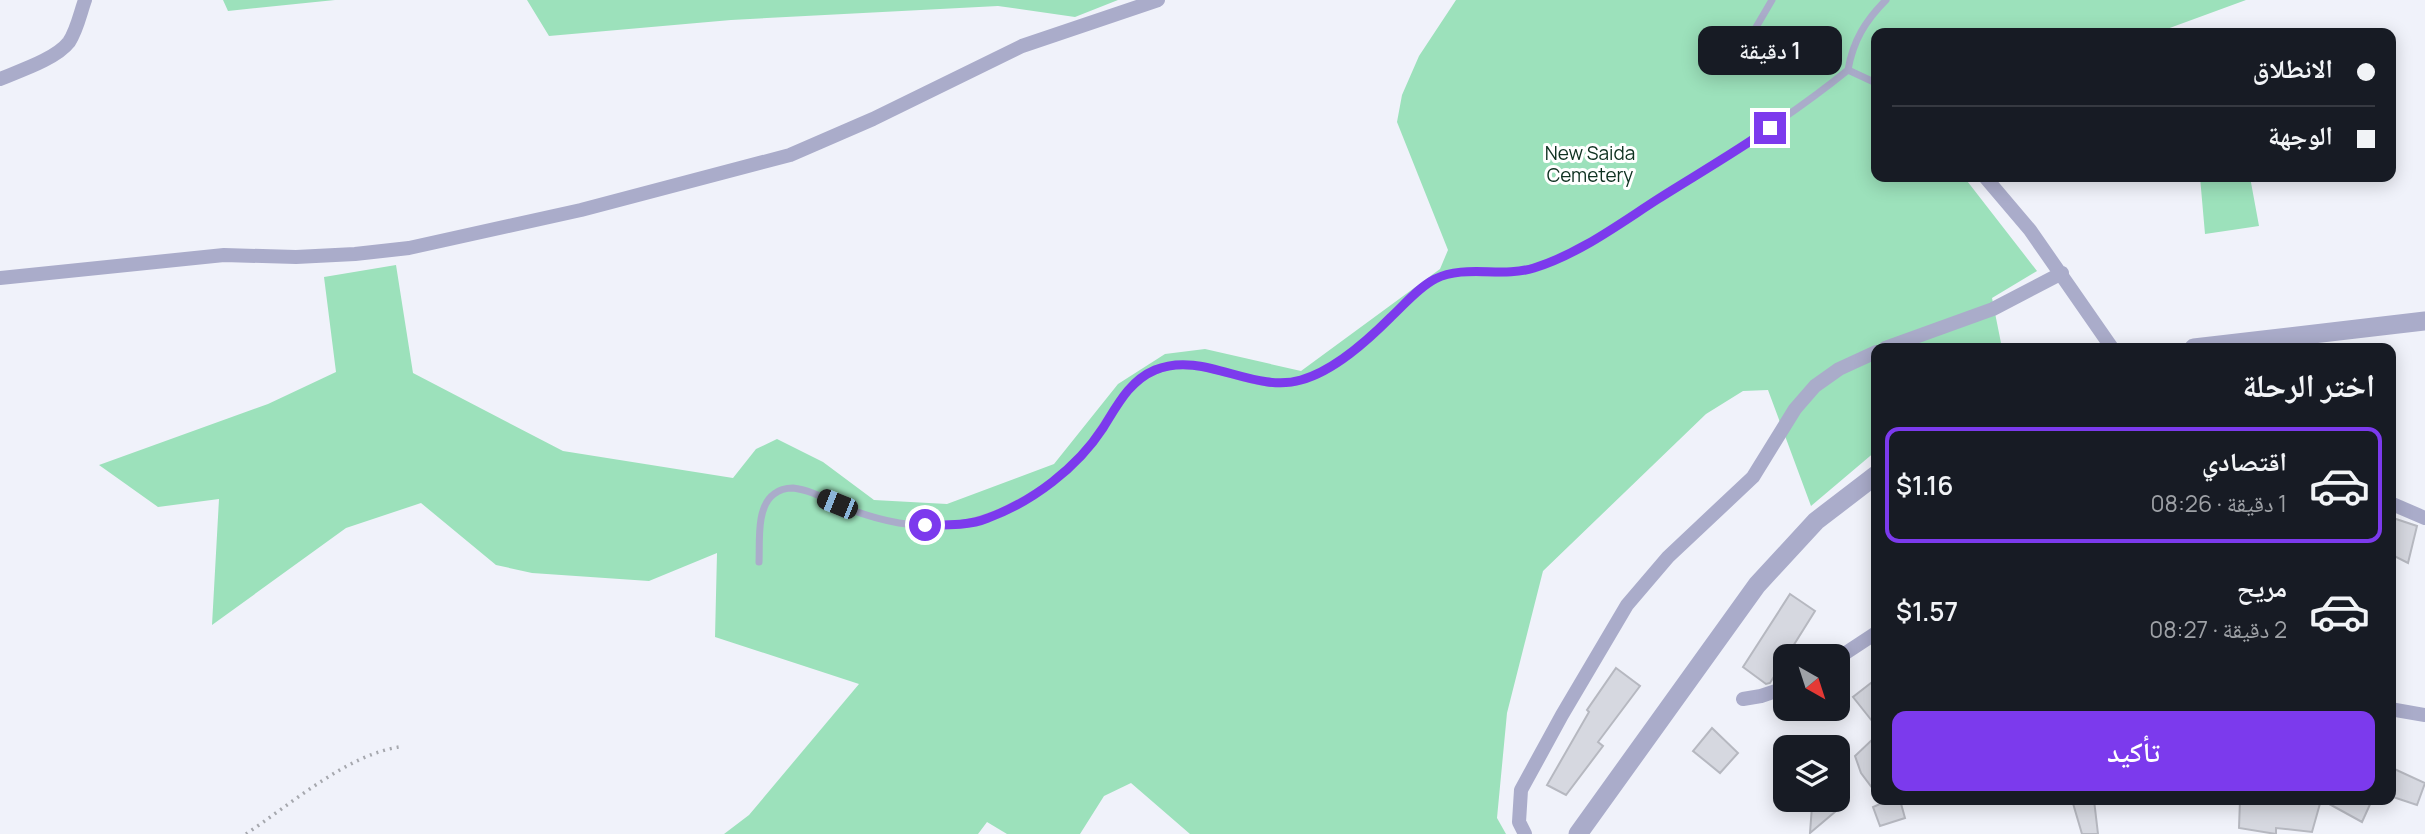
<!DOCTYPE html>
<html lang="ar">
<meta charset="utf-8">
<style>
body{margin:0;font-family:Manrope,"Noto Naskh Arabic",sans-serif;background:#242831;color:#f1f3f6;direction:rtl;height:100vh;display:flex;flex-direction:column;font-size:26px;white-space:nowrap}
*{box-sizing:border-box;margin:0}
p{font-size:23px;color:#9ea1a6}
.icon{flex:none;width:38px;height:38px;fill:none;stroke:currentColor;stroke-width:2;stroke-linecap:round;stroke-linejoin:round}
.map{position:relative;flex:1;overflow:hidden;direction:ltr}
.drawer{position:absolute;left:1871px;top:343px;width:525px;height:462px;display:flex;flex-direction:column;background:#171b24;border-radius:14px;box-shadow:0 4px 18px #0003;direction:rtl}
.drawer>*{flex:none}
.guide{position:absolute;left:1871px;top:28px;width:525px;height:154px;border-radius:14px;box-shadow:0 4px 18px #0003;direction:rtl;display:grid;align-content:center;height:154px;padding:0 21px;background:#171b24}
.needle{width:46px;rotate:141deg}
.controls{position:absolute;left:1773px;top:644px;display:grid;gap:14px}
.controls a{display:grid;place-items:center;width:77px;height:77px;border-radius:14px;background:#171b24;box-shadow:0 4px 18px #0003;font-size:35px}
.end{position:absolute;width:32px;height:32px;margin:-16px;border:9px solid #7c3aed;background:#fff;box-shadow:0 0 0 4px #fff}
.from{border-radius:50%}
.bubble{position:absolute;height:49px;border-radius:14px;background:#171b24;box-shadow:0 4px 18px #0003;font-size:23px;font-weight:600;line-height:49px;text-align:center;direction:rtl}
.car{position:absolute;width:21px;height:42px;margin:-21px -10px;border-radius:9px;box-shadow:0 0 5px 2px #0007;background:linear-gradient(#222 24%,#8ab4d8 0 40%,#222 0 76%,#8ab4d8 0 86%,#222 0)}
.guide b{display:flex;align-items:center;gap:24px;height:66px;font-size:26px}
.guide b+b{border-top:2px solid #363941}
.guide i{width:18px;height:18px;background:#f1f3f6}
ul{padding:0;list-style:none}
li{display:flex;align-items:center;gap:21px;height:116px;margin:0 14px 10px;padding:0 7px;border:4px solid transparent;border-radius:14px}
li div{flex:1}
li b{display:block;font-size:26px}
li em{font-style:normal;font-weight:600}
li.selected{border-color:#7c3aed}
li>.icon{width:63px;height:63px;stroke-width:1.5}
h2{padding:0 21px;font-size:32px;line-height:84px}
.button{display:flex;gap:14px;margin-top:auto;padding:14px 21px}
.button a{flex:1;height:80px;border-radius:14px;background:#7c3aed;color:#fff;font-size:28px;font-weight:600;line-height:80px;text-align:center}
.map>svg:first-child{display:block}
.green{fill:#9ce1bb}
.building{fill:#d6d8e0;stroke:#b6b8c0;stroke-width:2}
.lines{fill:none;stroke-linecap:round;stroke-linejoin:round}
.path{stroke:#a6a8ae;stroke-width:3.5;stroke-dasharray:2 5;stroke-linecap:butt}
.service{stroke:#aaacca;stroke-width:7}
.minor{stroke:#aaacca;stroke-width:14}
.tertiary{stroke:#aaacca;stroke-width:19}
.route{stroke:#7c3aed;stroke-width:9}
.labels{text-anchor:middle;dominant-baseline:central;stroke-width:6;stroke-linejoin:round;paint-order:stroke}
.park-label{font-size:19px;fill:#0e3120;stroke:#fff}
</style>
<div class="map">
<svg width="2425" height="834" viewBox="0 0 2425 834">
<rect width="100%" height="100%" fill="#f0f2fa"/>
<path class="green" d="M223 0H335L228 11Z
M527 0H1118L1075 17 998 6 731 20 549 36Z
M1456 0H2246L2156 33H1876V177H1964L2037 271 1992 298 2002 348H1876V451L1811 506 1768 390 1743 391 1706 414 1543 571 1507 713 1497 818 1506 834H1190L1131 783 1104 796 1080 834H1007L987 822 978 834H724L749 815 859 684 715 637 717 553 649 581 532 573 496 565 421 503 346 528 212 625 219 499 158 507 99 465 268 404 336 372 324 277 396 265 413 373 563 451 733 478 756 449 777 439 823 462 874 500 947 504 1054 464 1118 384 1165 354 1205 349 1301 371 1440 269 1448 250 1397 122 1402 95 1419 56Z
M2200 177H2250L2259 226 2205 234Z"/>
<path class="building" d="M2390 517 2417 526 2408 563 2390 554Z
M1790 594 1815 611 1770 683 1766 684 1743 667Z
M1616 668 1640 686 1598 742 1603 746 1566 795 1547 785 1589 712 1587 710Z
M1876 679V726L1853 697Z
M1712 728 1738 753 1720 773 1693 751Z
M1876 736V793L1861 773 1855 756Z
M2390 767 2425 783 2417 805 2390 796Z
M1889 800H1900L1905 818 1880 826 1873 807Z
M2072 800H2094L2098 834H2082Z
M2240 800H2321L2312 832 2276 828V834L2239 828Z
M2322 800H2372L2362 822Z
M1812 806 1836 811 1810 833Z"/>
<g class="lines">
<path class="path" d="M246 834C291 804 347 755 399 747"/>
<path class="service" d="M1745 46 1772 0
M1848 70C1853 41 1865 21 1886 0
M759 562C760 542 756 507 774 494 779 490 787 488 793 488 812 490 831 502 849 509 865 515 882 520 899 523 937 529 975 525 1008 508 1035 495 1062 477 1082 454 1107 427 1119 386 1155 371 1204 350 1254 397 1303 380 1337 368 1369 339 1394 315 1406 303 1418 288 1433 280 1452 269 1470 273 1491 273 1511 273 1530 270 1549 262 1591 246 1630 217 1668 193 1730 154 1791 116 1848 70L1876 83"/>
<path class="minor" d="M0 79C19 71 56 59 69 42 77 30 80 14 85 0
M1985 177 2030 230 2112 348
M0 278 224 255 296 257 355 254 409 248 581 210 790 155 873 119 1022 46 1158 0
M1885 348 1993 309 2062 273
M2390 503 2425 518
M1838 658 1876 633
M1743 699 1761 696 1785 688
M2390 709 2425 715
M1525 834 1519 822 1521 790 1562 715 1627 605 1668 557 1753 477 1795 409 1815 386 1839 369 1876 352"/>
<path class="tertiary" d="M2194 348 2425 321
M1578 834 1757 585 1816 521 1876 475"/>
</g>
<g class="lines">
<path class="route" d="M925 525C945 525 969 526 988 518 1032 502 1077 468 1103 428 1117 406 1129 381 1155 370 1203 350 1253 394 1301 380 1334 371 1367 341 1391 317 1405 304 1418 288 1435 279 1465 264 1501 278 1534 268 1579 254 1619 224 1658 199 1696 175 1734 153 1770 128"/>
</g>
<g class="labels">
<g class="park-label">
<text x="1590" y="153">New Saida<tspan x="1590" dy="22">Cemetery</tspan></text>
</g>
</g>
</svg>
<div class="controls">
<a><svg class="needle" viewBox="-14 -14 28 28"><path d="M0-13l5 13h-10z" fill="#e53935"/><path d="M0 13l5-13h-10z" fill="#9ea1a6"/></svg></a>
<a><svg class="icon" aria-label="layers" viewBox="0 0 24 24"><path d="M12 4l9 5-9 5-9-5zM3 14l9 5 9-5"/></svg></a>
</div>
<i class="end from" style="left:925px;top:525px"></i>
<i class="end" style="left:1770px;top:128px"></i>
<div class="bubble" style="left:1698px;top:26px;width:144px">1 دقيقة</div>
<i class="car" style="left:837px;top:504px;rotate:292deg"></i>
<div class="guide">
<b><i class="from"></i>الانطلاق</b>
<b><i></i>الوجهة</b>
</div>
<section class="drawer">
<h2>اختر الرحلة</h2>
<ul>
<li class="selected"><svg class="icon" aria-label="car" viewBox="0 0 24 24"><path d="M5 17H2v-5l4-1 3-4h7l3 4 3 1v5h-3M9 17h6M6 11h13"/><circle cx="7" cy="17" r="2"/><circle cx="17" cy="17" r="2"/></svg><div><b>اقتصادي</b><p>1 دقيقة · 08:26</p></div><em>$1.16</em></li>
<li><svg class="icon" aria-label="car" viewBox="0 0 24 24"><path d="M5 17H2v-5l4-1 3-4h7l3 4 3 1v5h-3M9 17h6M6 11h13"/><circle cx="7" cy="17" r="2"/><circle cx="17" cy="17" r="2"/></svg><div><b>مريح</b><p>2 دقيقة · 08:27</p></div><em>$1.57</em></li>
</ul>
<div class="button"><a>تأكيد</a></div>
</section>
</div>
